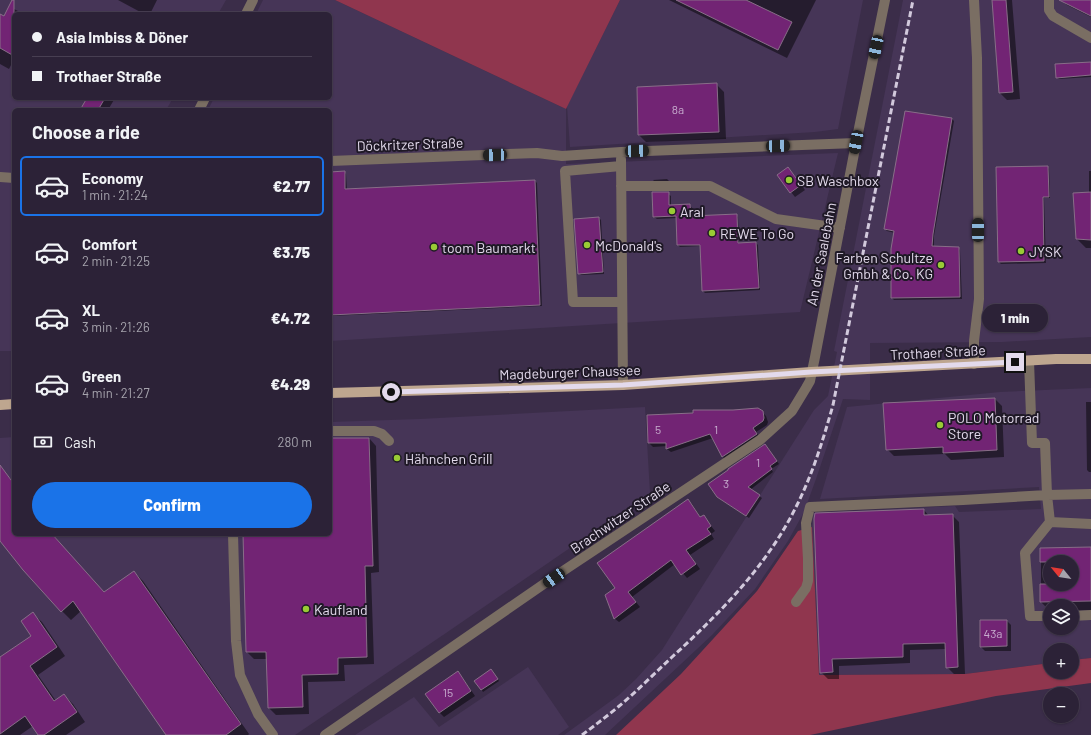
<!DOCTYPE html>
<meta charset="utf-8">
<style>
body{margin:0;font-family:Barlow,sans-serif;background:#382f42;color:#f1f3f6;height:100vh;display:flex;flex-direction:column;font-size:15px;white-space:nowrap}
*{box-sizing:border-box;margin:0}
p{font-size:13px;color:#a6a4ad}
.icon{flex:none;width:22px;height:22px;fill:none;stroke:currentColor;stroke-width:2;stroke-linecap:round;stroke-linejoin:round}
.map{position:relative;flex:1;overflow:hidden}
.drawer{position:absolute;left:12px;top:108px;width:320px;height:428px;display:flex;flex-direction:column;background:#2c2237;border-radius:6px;box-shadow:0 1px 3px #0004,0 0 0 1px #483f52}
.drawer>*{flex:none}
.top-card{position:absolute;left:12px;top:12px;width:320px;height:88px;border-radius:6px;box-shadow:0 1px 3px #0004,0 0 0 1px #483f52;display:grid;align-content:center;height:88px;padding:0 20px;background:#2c2237}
.needle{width:26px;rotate:300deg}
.controls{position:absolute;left:1043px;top:555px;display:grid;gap:8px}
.controls a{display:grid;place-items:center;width:36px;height:36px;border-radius:50%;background:#2c2237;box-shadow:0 1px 3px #0004,0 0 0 1px #483f52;font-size:20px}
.end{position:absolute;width:18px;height:18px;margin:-9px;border:5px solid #e3daec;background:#111;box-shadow:0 0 0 2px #111}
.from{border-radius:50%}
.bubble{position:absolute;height:28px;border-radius:14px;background:#2c2237;box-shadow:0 1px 3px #0004,0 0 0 1px #483f52;font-size:13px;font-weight:800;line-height:28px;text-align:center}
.car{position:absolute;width:12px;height:24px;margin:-12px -6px;border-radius:5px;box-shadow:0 0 3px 1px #0007;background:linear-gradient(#222 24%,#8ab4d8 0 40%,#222 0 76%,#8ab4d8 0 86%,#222 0)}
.top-card b{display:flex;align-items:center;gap:14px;height:38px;font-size:15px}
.top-card b+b{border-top:1px solid #483f52}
.top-card i{width:10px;height:10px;background:#f1f3f6}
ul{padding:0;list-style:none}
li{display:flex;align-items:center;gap:12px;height:60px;margin:0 8px 6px;padding:0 12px;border:2px solid transparent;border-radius:6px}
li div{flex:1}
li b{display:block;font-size:15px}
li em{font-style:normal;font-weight:800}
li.selected{border-color:#1a73e8}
li>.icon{width:36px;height:36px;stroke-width:1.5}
h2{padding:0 20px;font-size:18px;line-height:48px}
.pay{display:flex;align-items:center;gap:10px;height:44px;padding:0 20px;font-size:15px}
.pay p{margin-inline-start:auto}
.primary-button{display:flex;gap:8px;margin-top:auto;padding:8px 20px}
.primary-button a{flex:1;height:46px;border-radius:24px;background:#1a73e8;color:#fff;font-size:16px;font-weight:800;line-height:46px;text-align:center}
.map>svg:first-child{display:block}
.built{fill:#463557;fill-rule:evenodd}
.green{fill:#90364e}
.shadow{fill:#0007;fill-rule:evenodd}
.building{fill:#722474;stroke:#886e88}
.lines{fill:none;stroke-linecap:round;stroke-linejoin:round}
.minor{stroke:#7a6e63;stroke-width:10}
.major{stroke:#bea68f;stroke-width:10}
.rail{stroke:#d2c9dc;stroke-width:3;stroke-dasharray:6 3;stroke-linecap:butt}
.route{stroke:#e3daec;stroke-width:5}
.poi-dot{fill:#99cb35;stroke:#1f1926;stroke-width:1.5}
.labels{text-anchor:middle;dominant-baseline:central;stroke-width:4;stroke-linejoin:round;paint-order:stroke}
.number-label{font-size:12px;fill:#c7acce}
.street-label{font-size:14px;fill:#e3daec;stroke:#1f1926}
.poi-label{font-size:14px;fill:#e3daec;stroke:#1f1926;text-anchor:start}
</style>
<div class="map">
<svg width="1091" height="735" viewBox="0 0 1091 735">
<rect width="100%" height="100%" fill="#3b2d49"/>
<path class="built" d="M0 0H226L218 14H14V98H173L166 110H14V351H0Z
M263 0H335L566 109V164L838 153 800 312 330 341V110H208L214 98H330V14H256Z
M620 0H863L838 129 815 132 570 147 567 106Z
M903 0H1091V337L1002 342 870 343V400L843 399 816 479 804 512 788 541 755 589 712 635 605 735H564L619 695 636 679 662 650 814 410 828 396 837 352 834 351Z
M1091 388V658L1072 660V650H1050V663L965 674 819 675 812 527 813 513 955 506 959 512 1041 509 1039 487 820 499 847 407 1000 392ZM1050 562H1072V584H1050ZM1050 606H1072V628H1050Z
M645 407 650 493 446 633 295 735H0V438L14 437V534H330V422L420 419Z
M528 667 569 727 558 735H355L414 697 439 727Z"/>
<path class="green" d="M335 0H620L566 109Z
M812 527 819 675 965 674 1050 663V672H1072V660L1091 658V683L996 696 810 735H616L681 674 757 591 798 531Z"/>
<path class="shadow" d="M118 0H157L150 14H144Z
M669 0H816L787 58Z
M993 0H1012L1020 99 1007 100 1000 93Z
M1063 0H1091V17L1067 5 1062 1Z
M10 7 24 14H14V59L9 69 0 64V16L4 18Z
M43 11 48 14H41Z
M1091 63V77L1059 79 1057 77Z
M717 85 724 92 726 139 646 142 639 135Z
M88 98H115L108 110H80L82 106 83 107Z
M906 112 952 119 954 121 934 236V247L958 248 960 250 962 299 894 300 892 298 895 233 887 231 885 229Z
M1047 167 1049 169 1050 198H1044L1046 263 1001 264 999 262Z
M1089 171H1091V248H1086L1077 239 1089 193Z
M344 172 346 174 347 190 535 181 537 183 542 306 330 316V173Z
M792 173 805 190 795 197 791 192Z
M667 179 669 181H654L653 180Z
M668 194 671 196V206L690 205 692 208V217L736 215 738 217 739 244 756 243 758 245 760 290 705 293 703 291 701 246 680 247 678 245 677 218 657 219 654 217Z
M599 218 601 220 604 274 581 275 579 273Z
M995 399 1002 406 1004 457 951 460 945 454 894 456 887 449Z
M1086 402H1091V472H1089L1087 470Z
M762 412 766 416 768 422 767 425 756 432 761 438 727 461 723 457 713 438 671 452 667 449V446L653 447 649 443 694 414Z
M330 438H369L376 446 379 572 371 573 374 664 344 665 345 681 308 682 309 714 276 715 269 708 267 659H254L247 652 244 534H330Z
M767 448 779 464 771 469 773 472 750 490 762 498 749 518 720 499 717 496Z
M3 471 14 482V534H53L65 550 104 593 134 572 143 581 249 734 248 735H168L81 611 71 620 62 611 0 539V473Z
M688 500 692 504 701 518 703 516 715 531 711 534 714 539 690 555 700 569 687 578 675 564 632 597 640 607 619 622 614 618 617 588Z
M924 510 929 516 952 515 959 522 965 674H954L947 667 946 649 910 650V663L839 666V679H828L821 672Z
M1091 548V610L1072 611V606H1050V611L1041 602V549ZM1050 562H1072V584H1050Z
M33 614 42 622 65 656 38 675 56 701 64 695 73 704 85 722 66 735H39L33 726 20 735H0V659L32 636Z
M1007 621 1011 625V651H985L981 647Z
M493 672 499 681 483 692 476 681Z
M458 673 462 677 475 696 444 717 440 713 427 694Z"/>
<path class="building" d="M12 0H14V56L0 48V14L4 16Z
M676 0H746L792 22 778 50Z
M992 0H1006L1013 92 999 93Z
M1059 0H1091V16Z
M1091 62V75L1056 78 1055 64Z
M717 83 719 132 638 135 637 87Z
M87 98H105L98 110H80Z
M905 111 952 118 933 234 932 246 959 247 960 297 891 298V249L894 231 884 229Z
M1048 166 1049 197H1043L1044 261 998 262 996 167Z
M788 167 801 185 790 193 777 175Z
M345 171V189L535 180 540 305 330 315V172Z
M652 192H669V205L690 204 691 216 737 214 738 243 756 242 759 288 702 291 700 245H677L676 216 653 217Z
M1091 192V240L1076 239 1073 193Z
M599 217 603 272 578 274 574 219Z
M995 398 997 450 943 453V447L886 450 883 403Z
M758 408 763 411 764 418 763 421 753 428 757 434 722 457 710 434 666 449V443H648L647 415 693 413V410H733Z
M330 438H369L373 566H365L367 657 338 658V674L302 675 303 707 268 708 266 652H246L243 534H330Z
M765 444 777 461 770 466 772 469 748 487 760 495 746 516 717 497 708 484 728 470V469Z
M0 465 14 484V534H52L104 592 134 571 241 724 226 735H166L73 601 61 612 23 570 0 541Z
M688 499 700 517 704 515 711 526 707 529 711 534 686 550 696 564 681 575 671 560 628 592 636 602 614 619 605 595 615 588 597 563Z
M924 509V515L953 514 958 667 946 668 945 643 903 644V657L832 659 833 672 820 673 814 519 815 513Z
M1091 547V601L1040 602V584H1072V562H1040V548Z
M33 612 57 647 30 666 54 701 64 694 77 712 44 735H38L25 716 0 734V657L31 636 21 621Z
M980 620H1007V646L980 647Z
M491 669 498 679 481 690 474 681Z
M458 671 471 691 439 713 425 694Z"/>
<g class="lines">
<path class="minor" d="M974 0 977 58 979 299 974 341V364
M1049 0V10L1053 16 1091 38
M246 14 253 0
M199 110 205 98
M621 159 623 385
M330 161 537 153 562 156 621 152 856 143
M621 166 565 171 573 302H622
M0 177 14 178
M621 186H710L776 219 840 228
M1029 361 1032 443H1045L1047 495 1091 494
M330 431H374L382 434 389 441
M1050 522 1091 524
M233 534 236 641 240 675 258 714 273 735
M796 602 806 588 808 581V559L806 523 810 507 963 500 1047 495 1050 522 1025 553 1030 616H1050
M1072 616 1091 615
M325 735 554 577 760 440 792 411 806 388 810 381 815 357 857 138 885 0"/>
<path class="major" d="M330 393 623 385 811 372 1056 359H1091
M0 405 14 404"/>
<path class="rail" d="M582 735C594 726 606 717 618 707 636 692 654 674 671 658 721 612 767 566 797 505 813 473 823 440 833 405L913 0"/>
</g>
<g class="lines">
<path class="route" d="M391 392 623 385 811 372 1015 362"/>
</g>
<g class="poi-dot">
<circle cx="789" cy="180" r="4"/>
<circle cx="672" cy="211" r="4"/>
<circle cx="712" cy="233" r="4"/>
<circle cx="587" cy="245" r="4"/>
<circle cx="434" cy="247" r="4"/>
<circle cx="1021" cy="251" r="4"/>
<circle cx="941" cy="265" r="4"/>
<circle cx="940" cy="425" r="4"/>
<circle cx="397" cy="458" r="4"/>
<circle cx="306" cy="609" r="4"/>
</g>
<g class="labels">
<g class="number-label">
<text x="678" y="109">8a</text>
<text x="658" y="429">5</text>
<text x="716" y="429">1</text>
<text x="758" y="462">1</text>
<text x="726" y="483">3</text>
<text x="993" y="633">43a</text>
<text x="448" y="692">15</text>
</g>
<g class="street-label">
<text transform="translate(410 144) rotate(-2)">Döckritzer Straße</text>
<text transform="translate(821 254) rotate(-79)">An der Saalebahn</text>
<text transform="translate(938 352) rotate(-3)">Trothaer Straße</text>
<text transform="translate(570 372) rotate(-2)">Magdeburger Chaussee</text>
<text transform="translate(620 517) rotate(-34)">Brachwitzer Straße</text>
</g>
<g class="poi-label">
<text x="797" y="180">SB Waschbox</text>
<text x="680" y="211">Aral</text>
<text x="720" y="233">REWE To Go</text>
<text x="595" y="245">McDonald's</text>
<text x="442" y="247">toom Baumarkt</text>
<text x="1029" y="251">JYSK</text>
<text x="933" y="257" text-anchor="end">Farben Schultze<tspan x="933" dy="16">Gmbh &amp; Co. KG</tspan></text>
<text x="948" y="417">POLO Motorrad<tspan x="948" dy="16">Store</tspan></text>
<text x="405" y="458">Hähnchen Grill</text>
<text x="314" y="609">Kaufland</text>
</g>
</g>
</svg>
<div class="controls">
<a><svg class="needle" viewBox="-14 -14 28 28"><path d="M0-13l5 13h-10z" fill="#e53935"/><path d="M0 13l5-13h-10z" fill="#a6a4ad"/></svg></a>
<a><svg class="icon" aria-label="layers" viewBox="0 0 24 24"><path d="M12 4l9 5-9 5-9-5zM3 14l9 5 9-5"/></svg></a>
<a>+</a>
<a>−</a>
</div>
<i class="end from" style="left:391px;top:392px"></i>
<i class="end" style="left:1015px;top:362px"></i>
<div class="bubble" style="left:982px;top:304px;width:66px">1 min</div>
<i class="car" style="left:876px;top:47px;rotate:192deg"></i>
<i class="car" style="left:856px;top:142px;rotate:191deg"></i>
<i class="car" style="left:778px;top:146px;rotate:88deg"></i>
<i class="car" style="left:637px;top:151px;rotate:88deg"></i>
<i class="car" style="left:495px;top:155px;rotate:268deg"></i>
<i class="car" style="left:978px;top:230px;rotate:0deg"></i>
<i class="car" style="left:554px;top:578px;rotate:235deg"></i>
<div class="top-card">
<b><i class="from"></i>Asia Imbiss &amp; Döner</b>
<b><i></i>Trothaer Straße</b>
</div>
<section class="drawer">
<h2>Choose a ride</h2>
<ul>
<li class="selected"><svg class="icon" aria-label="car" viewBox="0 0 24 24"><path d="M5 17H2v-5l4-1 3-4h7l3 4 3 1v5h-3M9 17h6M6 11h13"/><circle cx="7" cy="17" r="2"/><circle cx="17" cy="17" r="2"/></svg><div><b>Economy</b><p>1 min · 21:24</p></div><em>€2.77</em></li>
<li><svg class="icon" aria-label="car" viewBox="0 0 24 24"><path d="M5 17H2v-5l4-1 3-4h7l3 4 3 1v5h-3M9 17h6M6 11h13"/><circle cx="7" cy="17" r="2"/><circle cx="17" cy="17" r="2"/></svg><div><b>Comfort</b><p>2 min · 21:25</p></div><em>€3.75</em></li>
<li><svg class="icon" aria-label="car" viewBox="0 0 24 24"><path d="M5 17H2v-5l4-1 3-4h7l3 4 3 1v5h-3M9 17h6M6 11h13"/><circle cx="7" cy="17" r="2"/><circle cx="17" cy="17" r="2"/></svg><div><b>XL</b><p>3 min · 21:26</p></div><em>€4.72</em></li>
<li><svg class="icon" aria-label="car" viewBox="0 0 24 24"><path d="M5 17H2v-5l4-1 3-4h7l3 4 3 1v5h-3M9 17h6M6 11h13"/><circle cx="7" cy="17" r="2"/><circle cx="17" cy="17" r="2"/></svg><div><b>Green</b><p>4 min · 21:27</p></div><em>€4.29</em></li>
</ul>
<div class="pay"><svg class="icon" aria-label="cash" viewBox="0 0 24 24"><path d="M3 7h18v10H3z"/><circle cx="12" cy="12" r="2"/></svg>Cash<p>280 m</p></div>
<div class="primary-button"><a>Confirm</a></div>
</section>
</div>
